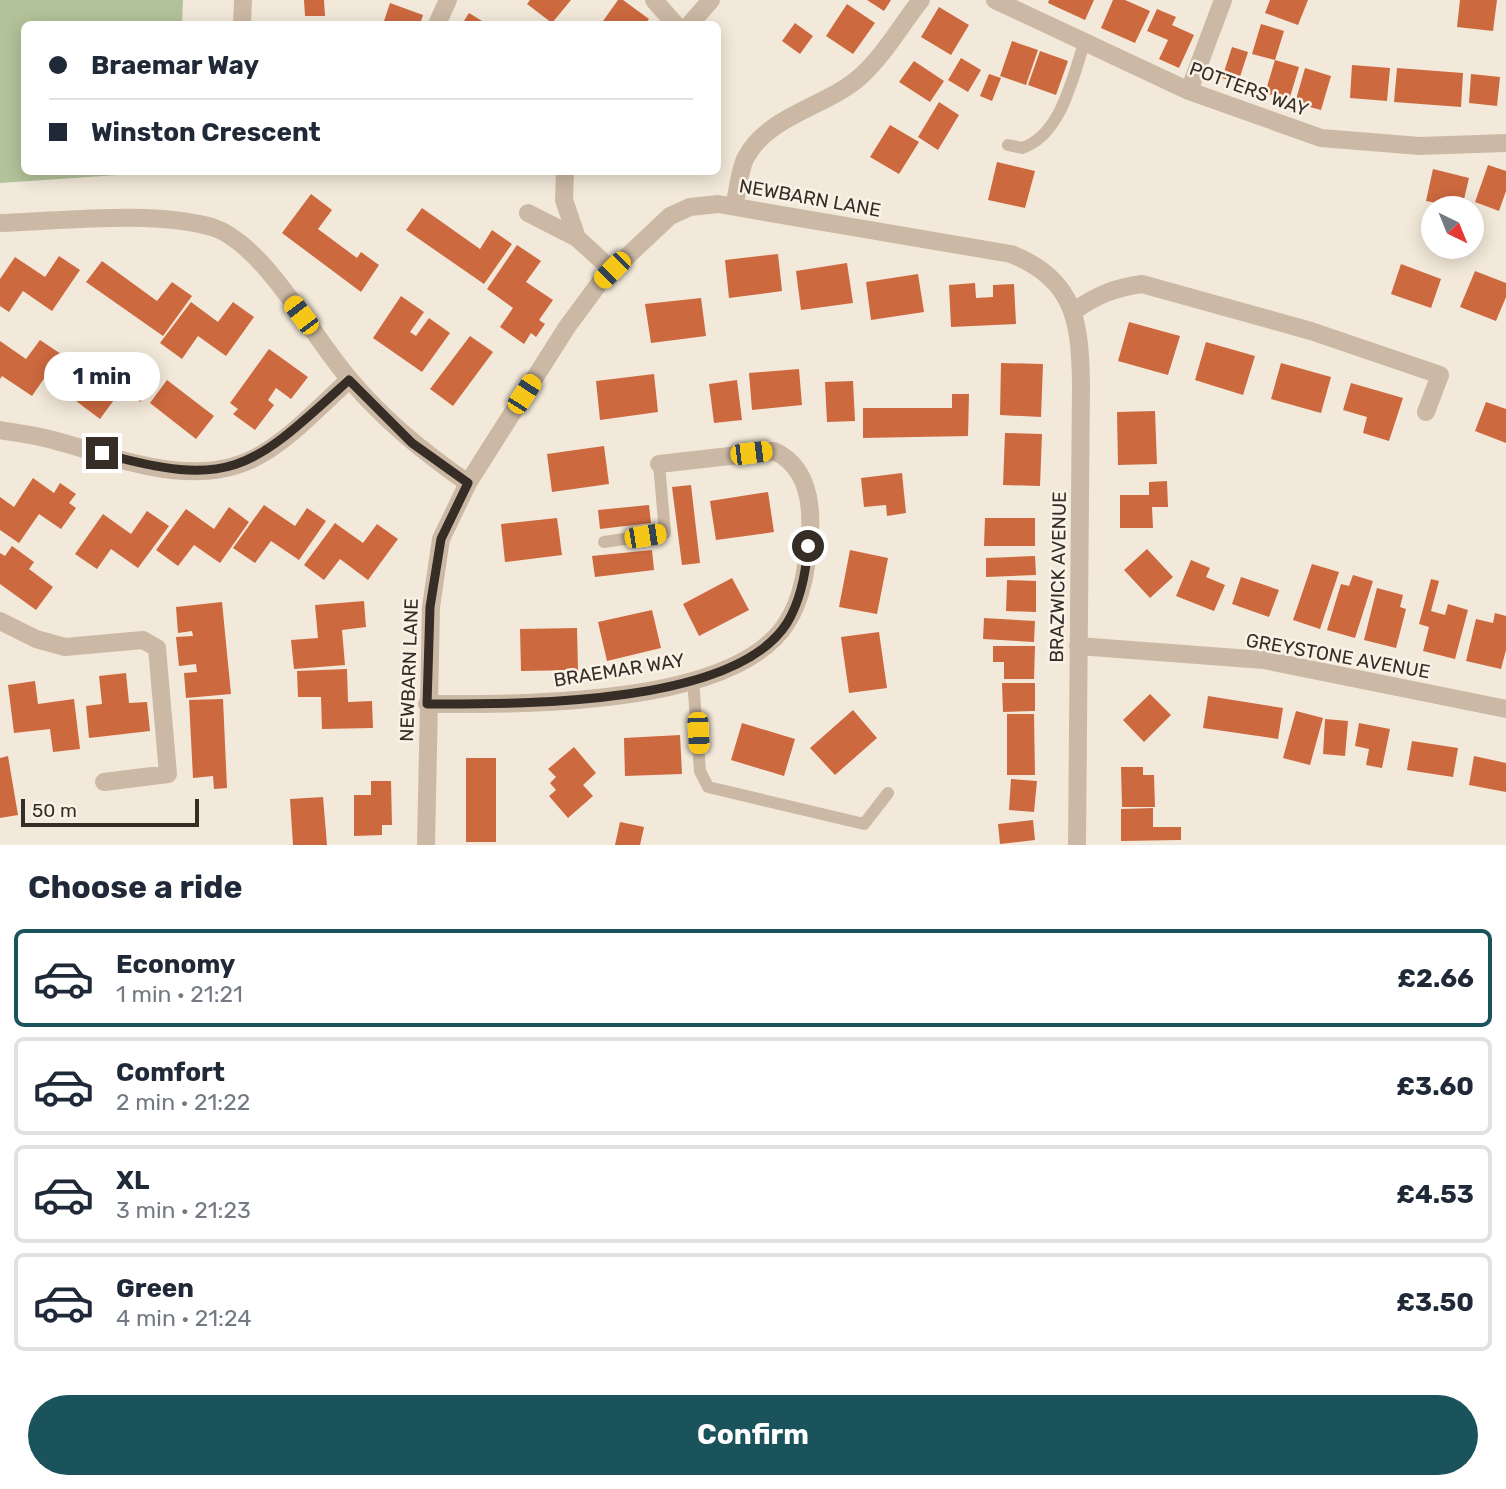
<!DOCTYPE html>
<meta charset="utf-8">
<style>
body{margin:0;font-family:Rubik,sans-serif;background:#f2f2f3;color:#1f2937;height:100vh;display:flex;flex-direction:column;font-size:26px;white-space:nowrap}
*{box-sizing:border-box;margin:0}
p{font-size:23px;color:#747a83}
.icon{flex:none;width:38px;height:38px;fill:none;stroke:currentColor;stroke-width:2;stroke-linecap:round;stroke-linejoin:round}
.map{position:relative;height:845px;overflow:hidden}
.side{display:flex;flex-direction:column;background:#fff;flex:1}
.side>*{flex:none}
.hud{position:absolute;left:21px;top:21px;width:700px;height:154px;border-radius:10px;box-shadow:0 4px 18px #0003;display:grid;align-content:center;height:154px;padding:0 28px;background:#fff}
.needle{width:46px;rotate:137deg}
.buttons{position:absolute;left:1421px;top:196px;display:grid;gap:14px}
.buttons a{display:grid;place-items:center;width:63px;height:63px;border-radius:50%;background:#fff;box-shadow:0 4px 18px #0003;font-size:35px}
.scale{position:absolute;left:21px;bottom:18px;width:178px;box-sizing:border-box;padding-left:7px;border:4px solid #372d27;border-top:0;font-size:19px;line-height:24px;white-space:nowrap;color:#372d27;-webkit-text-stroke:5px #faf2e7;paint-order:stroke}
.end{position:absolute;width:32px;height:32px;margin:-16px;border:9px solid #372d27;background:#fff;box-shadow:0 0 0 4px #fff}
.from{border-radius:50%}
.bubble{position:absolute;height:49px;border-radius:24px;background:#fff;box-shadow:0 4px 18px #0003;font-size:23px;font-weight:700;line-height:49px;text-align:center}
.car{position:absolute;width:21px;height:42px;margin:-21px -10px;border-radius:9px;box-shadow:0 0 5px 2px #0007;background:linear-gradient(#f5c518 24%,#345 0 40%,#f5c518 0 76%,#345 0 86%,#f5c518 0)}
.hud b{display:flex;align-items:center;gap:24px;height:66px;font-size:26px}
.hud b+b{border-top:2px solid #e0e1e3}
.hud i{width:18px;height:18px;background:#1f2937}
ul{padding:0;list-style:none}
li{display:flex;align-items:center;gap:21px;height:98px;margin:0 14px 10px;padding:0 14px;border:4px solid #e0e1e3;border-radius:10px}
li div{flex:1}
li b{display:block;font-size:26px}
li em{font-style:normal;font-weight:700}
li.current{border-color:#1a535b}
li>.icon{width:63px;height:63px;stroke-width:1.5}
h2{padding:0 28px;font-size:32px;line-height:84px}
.primary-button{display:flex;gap:14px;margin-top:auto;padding:14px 28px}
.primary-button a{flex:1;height:80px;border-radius:42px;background:#1a535b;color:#fff;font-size:28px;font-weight:700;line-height:80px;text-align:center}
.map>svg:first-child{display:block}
.green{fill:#b3c399}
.building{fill:#cd693f}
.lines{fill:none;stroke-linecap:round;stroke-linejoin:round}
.lane{stroke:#ccb9a5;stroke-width:12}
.street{stroke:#ccb9a5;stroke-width:18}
.route{stroke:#372d27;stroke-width:9}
.labels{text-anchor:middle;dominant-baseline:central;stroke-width:5;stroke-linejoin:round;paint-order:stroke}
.street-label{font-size:19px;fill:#372d27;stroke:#faf2e7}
</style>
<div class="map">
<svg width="1506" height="845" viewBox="0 0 1506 845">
<rect width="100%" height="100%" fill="#f3e9da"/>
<path class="green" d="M0 0H183L182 24H24V172H162L0 183Z"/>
<path class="building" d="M304 0H324L325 16H305Z
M530 0H571L552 23 527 4Z
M618 0H623L649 19 645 24H608L603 21Z
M867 0H891L884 11Z
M1049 0H1094L1085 20 1048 3Z
M1113 0H1125L1150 11 1135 43 1101 28Z
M1270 0H1308L1298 25 1265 13Z
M1460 0H1497L1493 31 1457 27Z
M390 3 423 15 420 24H383Z
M847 4 875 23 853 54 826 36Z
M939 7 969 25 951 55 921 37Z
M1157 9 1176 17 1172 25 1194 35 1179 68 1159 59 1168 40 1147 31Z
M469 13 487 24H462Z
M795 23 813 36 800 54 782 41Z
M1261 24 1284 31 1275 60 1299 67 1289 100 1265 93 1275 60 1252 54Z
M1012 41 1038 50 1026 85 1000 76Z
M1232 47 1248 52 1238 83 1222 78Z
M1040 51 1068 61 1056 95 1028 85Z
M961 58 981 70 968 92 948 80Z
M914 61 944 81 930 102 899 82Z
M1352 65 1390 68 1387 101 1350 98Z
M1305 68 1331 76 1321 110 1295 103Z
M1397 68 1463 73 1461 107 1394 102Z
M989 74 1001 78 992 101 980 96Z
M1471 74 1500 77 1497 106 1469 103Z
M939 102 959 115 938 150 918 137Z
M890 125 919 142 899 174 870 157Z
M997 162 1035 171 1025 208 988 200Z
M1488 165 1506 171V191L1499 211 1475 202Z
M1433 169 1469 178 1462 208 1426 201Z
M311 194 332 210 318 229 357 258 361 252 379 265 361 292 282 233Z
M422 208 480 249 492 230 512 244 484 284 406 230Z
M517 245 541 261 526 282 553 300 539 320 545 324 536 337 531 333 524 344 500 327 513 308 487 289Z
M778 254 782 291 729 298 725 260Z
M59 256 80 270 52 311 23 291 9 312 0 306V279L15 257 45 277Z
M102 261 157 301 172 282 192 296 163 336 86 282Z
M847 263 853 303 801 310 796 271Z
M1401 264 1441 279 1431 308 1391 294Z
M1475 271 1506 283V297L1496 321 1460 307Z
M918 274 924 312 871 320 866 282Z
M975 283 976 298 993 297V285L1014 284 1016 324 951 327 949 285Z
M401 296 424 312 410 332 416 336 429 318 450 333 422 372 373 338Z
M701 298 706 336 651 343 645 304Z
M191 302 218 322 233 302 254 317 226 356 198 336 182 359 160 343Z
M1129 322 1180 336 1168 375 1118 361Z
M470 336 493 352 453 406 430 389Z
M40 340 61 354 32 396 2 376 0 379V341L26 359Z
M1206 342 1255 356 1243 395 1195 380Z
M269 349 308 377 291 399 276 388 268 400 274 405 255 430 233 414 238 409 230 403Z
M111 355 153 385 140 402 122 389 100 419 76 401Z
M1001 363 1043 364 1041 417 1000 415Z
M1281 363 1331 377 1321 413 1271 399Z
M799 369 802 405 752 410 749 373Z
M654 374 658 412 600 420 596 381Z
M167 380 214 416 196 439 150 403Z
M737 380 742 420 714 423 709 384Z
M853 381 855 421 827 422 825 382Z
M1351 383 1403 398 1389 441 1363 433 1367 417 1343 410Z
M952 394H969L968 436 863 438V408H952Z
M1486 402 1506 409V443L1475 431Z
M1155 411 1157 464 1118 465 1117 412Z
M1005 433 1042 434 1040 486 1003 485Z
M604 446 609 484 552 492 547 454Z
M902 473 906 513 887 516 886 505 864 507 861 478Z
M33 478 54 493 60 483 76 494 69 503 76 508 61 529 39 514 19 543 0 530V497L14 507Z
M1167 481 1168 507H1152L1153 528H1120V495H1149V482Z
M691 485 700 563 682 565 672 487Z
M768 492 774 532 716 540 710 501Z
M264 505 295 526 307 508 326 521 299 560 271 541 255 563 233 548Z
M649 505 651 523 600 529 598 510Z
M229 507 249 522 220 563 194 545 178 566 156 550 186 509 214 529Z
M147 511 169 526 138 568 111 549 97 569 75 554 103 514 131 534Z
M557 518 562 555 505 562 501 524Z
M985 518H1035V546H984Z
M335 523 363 543 377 524 398 539 368 580 340 559 324 580 304 565Z
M12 546 34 562 29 569 53 587 36 610 0 584V553L5 556Z
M1147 549 1173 577 1150 598 1124 570Z
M652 550 654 570 595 577 592 556Z
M850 550 888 558 877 614 839 607Z
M1035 556 1036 575 986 577V558Z
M1191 560 1210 568 1206 577 1225 585 1214 611 1176 596Z
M1312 564 1339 572 1320 629 1293 620Z
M1353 575 1373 581 1355 638 1327 630 1341 584 1349 586Z
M1241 577 1279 590 1269 617 1232 604Z
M732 578 749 610 699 636 683 604Z
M1431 579 1439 581 1431 611 1445 615 1448 604 1468 610 1455 659 1423 651 1429 627 1419 624Z
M1007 580 1036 581V612L1006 611Z
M1377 588 1403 595 1400 607 1406 609 1396 648 1364 640Z
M364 601 366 627 342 630 345 665 294 669 291 640 318 638 315 605Z
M222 602 231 694 186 698 184 673 197 672 196 664 179 666 176 637 193 636 192 631 178 633 176 607Z
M652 610 661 648 607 661 598 622Z
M1495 613 1506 616V650L1501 669 1466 661 1476 619 1493 623Z
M984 618 1035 621 1034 642 983 639Z
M577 628 578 670 521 671 520 629Z
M879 632 887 688 849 693 841 637Z
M993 646H1035L1034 679H1004V662H993Z
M347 669 348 702 372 701 373 728 322 729 321 697H298L297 671Z
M126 673 129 703 147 702 150 731 89 738 86 706 102 704 99 676Z
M35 681 38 704 74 699 80 749 53 752 50 729 14 733 8 685Z
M1002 683H1035V711L1003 712Z
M1150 694 1171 715 1144 742 1123 720Z
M1208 696 1283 708 1278 739 1203 728Z
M223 699 227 788 214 789 213 776 193 778 189 700Z
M853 710 877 738 835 775 810 748Z
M1296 711 1323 718 1310 765 1283 758Z
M1007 714H1034L1035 775H1007Z
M1325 719 1348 721 1345 756 1323 754Z
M742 723 795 739 784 776 731 760Z
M1359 723 1390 729 1382 768 1366 765 1369 749 1355 746Z
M680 735 682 774 625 776 624 738Z
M1412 741 1458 748 1453 777 1407 770Z
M574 747 596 773 583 785 593 796 568 818 549 796 556 790 550 783 556 777 548 769Z
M8 756 18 815 0 818V758Z
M1474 756 1506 763V792L1469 785Z
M466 758H496V842H466Z
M1121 767H1143V775H1154L1155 807H1122Z
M1011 779 1037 781 1034 812 1009 810Z
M371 781H391L392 825H382V835L354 836V795H371Z
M323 797 327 845H293L290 799Z
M1153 808V827H1181V840L1121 841V809Z
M1033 820 1035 840 1000 844 998 824Z
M620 822 644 827 640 845H615Z"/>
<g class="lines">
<path class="lane" d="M1008 145 1022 148C1061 135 1072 79 1084 44
M604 542 665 533 659 464
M693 680 700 771 708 787 864 824 888 793"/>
<path class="street" d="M654 0 675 24
M995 0 1189 91 1321 138 1420 146 1506 143
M242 24 243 0
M437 24 448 0
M690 24 711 0
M1189 91 1223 0
M565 172 564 200 577 238
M734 206C738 191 739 173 745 159 767 115 827 107 861 76 885 54 901 25 921 0
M528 213 577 238 612 270
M0 223C62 221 153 210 212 227 265 244 314 340 352 382 386 422 424 453 468 483
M1074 311C1097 295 1114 288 1142 284L1311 331 1440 375 1426 412
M0 430C17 433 35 435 53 440 117 457 196 492 260 455 293 436 321 405 349 380
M0 621 36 639 65 647 143 640 157 648 168 774 104 782
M1078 646 1264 660 1506 709
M427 704C517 704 731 708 786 624 804 597 807 563 810 532 812 499 805 465 774 451L659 464
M426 845 431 607 441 539 468 483 567 327 601 281 670 216 690 207 718 204 1011 254C1075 279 1080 322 1081 384L1077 845"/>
</g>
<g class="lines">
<path class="route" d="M102 453C234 491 254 466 349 380L412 443 468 483 441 539 430 607 427 704C516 704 734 707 787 623 801 600 806 572 808 546"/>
</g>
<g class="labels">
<g class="street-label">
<text transform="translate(1249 89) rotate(20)">POTTERS WAY</text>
<text transform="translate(810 198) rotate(10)">NEWBARN LANE</text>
<text transform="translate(1058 577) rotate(-89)">BRAZWICK AVENUE</text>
<text transform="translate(1338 656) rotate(10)">GREYSTONE AVENUE</text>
<text transform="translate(409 670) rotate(-88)">NEWBARN LANE</text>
<text transform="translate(619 670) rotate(-9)">BRAEMAR WAY</text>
</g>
</g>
</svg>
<div class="buttons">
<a><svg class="needle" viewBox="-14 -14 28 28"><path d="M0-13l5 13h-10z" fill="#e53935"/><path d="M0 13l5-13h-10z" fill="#747a83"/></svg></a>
</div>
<div class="scale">50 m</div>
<i class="end from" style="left:808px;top:546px"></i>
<i class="end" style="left:102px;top:453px"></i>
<div class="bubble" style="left:44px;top:352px;width:116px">1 min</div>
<i class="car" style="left:612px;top:270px;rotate:225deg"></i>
<i class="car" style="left:301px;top:315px;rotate:323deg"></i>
<i class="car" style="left:524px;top:394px;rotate:33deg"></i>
<i class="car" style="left:751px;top:453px;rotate:83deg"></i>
<i class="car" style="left:645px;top:536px;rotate:81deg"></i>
<i class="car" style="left:698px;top:733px;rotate:177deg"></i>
<div class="hud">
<b><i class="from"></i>Braemar Way</b>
<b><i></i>Winston Crescent</b>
</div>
</div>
<section class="side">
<h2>Choose a ride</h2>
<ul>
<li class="current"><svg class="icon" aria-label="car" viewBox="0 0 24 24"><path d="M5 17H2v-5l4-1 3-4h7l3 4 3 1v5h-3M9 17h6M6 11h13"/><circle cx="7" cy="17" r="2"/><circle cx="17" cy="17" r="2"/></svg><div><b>Economy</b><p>1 min · 21:21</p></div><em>£2.66</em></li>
<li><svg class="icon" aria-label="car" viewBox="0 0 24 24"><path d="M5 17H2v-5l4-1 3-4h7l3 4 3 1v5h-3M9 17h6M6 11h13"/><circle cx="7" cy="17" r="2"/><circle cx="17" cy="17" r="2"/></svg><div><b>Comfort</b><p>2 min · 21:22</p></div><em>£3.60</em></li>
<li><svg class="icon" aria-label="car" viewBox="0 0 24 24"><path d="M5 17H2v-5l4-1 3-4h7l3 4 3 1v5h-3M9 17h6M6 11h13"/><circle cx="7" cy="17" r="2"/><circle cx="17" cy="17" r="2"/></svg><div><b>XL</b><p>3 min · 21:23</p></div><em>£4.53</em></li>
<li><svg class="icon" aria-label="car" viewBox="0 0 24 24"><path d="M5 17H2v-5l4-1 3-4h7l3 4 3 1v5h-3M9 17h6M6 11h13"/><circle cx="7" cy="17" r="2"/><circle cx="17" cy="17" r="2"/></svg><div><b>Green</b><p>4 min · 21:24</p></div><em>£3.50</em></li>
</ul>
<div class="primary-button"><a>Confirm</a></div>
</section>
